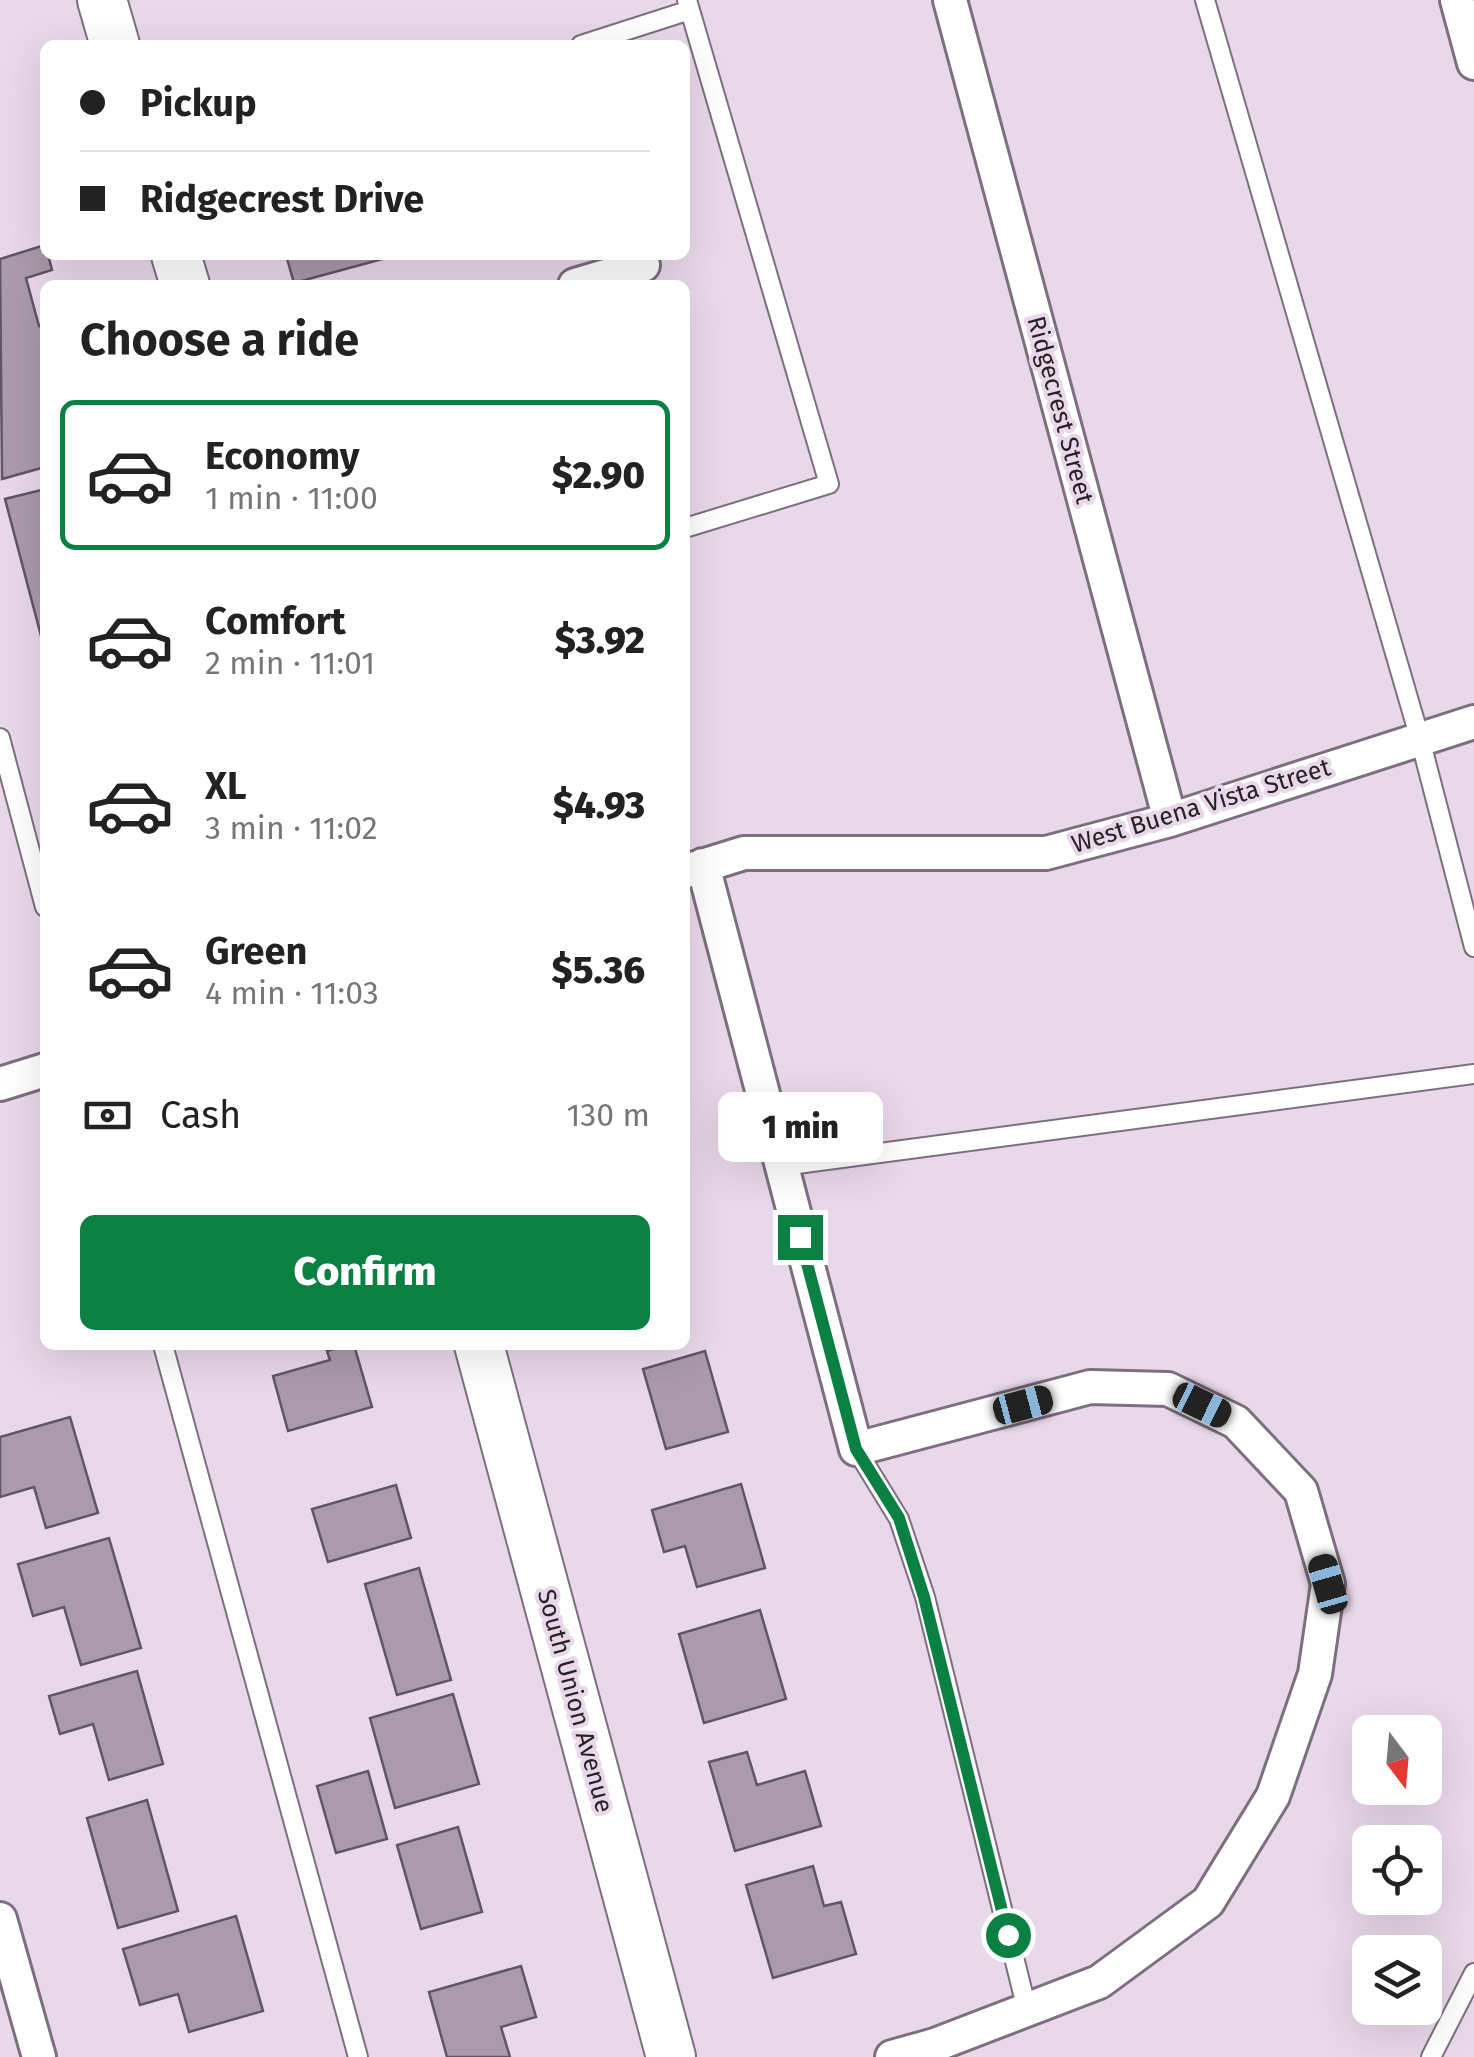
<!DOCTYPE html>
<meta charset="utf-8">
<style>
body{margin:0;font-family:"Fira Sans",sans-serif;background:#f6f6f6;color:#222;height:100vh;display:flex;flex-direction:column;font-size:38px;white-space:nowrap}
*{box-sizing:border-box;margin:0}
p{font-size:32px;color:#767676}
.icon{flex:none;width:55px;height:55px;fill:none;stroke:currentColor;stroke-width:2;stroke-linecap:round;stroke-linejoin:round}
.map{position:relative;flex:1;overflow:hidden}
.drawer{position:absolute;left:40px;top:280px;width:650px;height:1070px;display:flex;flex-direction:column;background:#fff;border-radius:15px;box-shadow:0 10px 40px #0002}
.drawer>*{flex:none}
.top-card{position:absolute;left:40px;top:40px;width:650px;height:220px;border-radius:15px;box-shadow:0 10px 40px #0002;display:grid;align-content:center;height:220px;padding:0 40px;background:#fff}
.needle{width:65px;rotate:164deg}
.tools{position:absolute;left:1352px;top:1715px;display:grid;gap:20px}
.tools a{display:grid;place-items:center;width:90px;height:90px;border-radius:15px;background:#fff;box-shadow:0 10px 40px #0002;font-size:50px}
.end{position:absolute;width:45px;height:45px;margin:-22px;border:12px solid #0b8043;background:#fff;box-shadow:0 0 0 5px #fff}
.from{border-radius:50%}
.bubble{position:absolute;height:70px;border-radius:15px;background:#fff;box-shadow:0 10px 40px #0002;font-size:32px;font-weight:800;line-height:70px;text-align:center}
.car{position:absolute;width:30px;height:60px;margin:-30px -15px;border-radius:12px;box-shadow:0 0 8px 2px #0007;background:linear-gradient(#222 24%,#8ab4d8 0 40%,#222 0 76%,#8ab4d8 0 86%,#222 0)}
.top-card b{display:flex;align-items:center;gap:35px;height:95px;font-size:38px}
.top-card b+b{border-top:2px solid #e0e0e0}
.top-card i{width:25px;height:25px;background:#222}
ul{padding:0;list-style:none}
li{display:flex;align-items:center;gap:30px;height:150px;margin:0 20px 15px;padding:0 20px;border:5px solid transparent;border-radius:15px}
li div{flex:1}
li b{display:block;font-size:38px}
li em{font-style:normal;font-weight:800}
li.current{border-color:#0b8043}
li>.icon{width:90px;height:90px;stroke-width:1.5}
h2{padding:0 40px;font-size:45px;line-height:120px}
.pay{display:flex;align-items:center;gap:25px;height:110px;padding:0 40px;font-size:38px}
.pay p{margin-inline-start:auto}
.action{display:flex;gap:20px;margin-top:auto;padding:20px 40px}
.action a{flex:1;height:115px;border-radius:15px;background:#0b8043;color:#fff;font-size:40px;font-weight:800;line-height:115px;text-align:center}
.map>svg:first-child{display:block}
.building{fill:#aa9aab;stroke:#635464;stroke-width:2.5}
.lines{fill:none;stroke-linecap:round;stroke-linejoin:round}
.service-casing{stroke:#7e6f7f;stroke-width:22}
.minor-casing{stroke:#7e6f7f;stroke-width:38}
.secondary-casing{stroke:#7e6f7f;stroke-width:52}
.service{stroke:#fff;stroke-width:18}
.minor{stroke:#fff;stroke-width:32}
.secondary{stroke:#fff;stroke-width:48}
.route{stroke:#0b8043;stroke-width:12}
.labels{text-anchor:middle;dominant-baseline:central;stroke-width:8;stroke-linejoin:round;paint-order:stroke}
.street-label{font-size:25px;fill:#262027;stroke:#e9d8ea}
</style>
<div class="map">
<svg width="1474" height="2057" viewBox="0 0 1474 2057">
<rect width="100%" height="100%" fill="#e9d8ea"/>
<path class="building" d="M45 245V255H48L52 270 26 278 39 326 45 325V467L2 479 0 259Z
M286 255H397L294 283Z
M45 489V651L5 499Z
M348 1345H354L372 1407 288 1431 273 1376 330 1360 327 1351Z
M705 1351 728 1432 666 1449 643 1369Z
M70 1417 98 1513 46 1528 34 1487 0 1497V1437Z
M741 1484 765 1568 697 1587 685 1546 664 1552 652 1510Z
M396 1485 411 1538 328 1562 312 1509Z
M109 1538 141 1648 81 1665 64 1607 33 1616 18 1564Z
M419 1568 451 1680 397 1695 365 1584Z
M760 1610 786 1699 704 1723 679 1634Z
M137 1671 163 1764 109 1780 93 1724 60 1734 49 1696Z
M453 1694 479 1784 395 1808 370 1718Z
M747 1752 757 1785 805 1771 821 1826 735 1851 709 1762Z
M368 1771 387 1839 336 1853 317 1786Z
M147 1800 178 1911 118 1928 87 1818Z
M458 1827 482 1912 421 1929 397 1845Z
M813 1866 824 1906 841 1902 856 1954 773 1978 746 1885Z
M236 1916 263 2011 189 2032 178 1994 140 2005 123 1949Z
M521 1966 536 2017 501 2027 510 2057H447L429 1992Z"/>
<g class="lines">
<g class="service-casing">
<path id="service" d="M1205 0 1420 739 1474 947
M581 45 690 10
M685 528 829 484 687 0
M0 738 45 907
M782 1166 1474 1074
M163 1345 358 2057
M856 1449 899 1519 925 1597 1027 2010
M1431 2057 1474 1973"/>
</g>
<g class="minor-casing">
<path id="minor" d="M950 0 1170 820
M1457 0 1474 63
M575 285 643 265
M703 865 856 1449 1090 1387 1168 1389 1236 1422 1301 1491 1328 1584 1315 1674 1273 1796 1208 1902 1099 1982 935 2045 892 2057
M686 871 744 853H1046L1170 820 1474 722
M0 1084 45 1070
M0 1919 39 2057"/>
</g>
<g class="secondary-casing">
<path id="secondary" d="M102 0 115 45
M176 255 185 285
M479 1345 671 2057"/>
</g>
<use href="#service" class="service"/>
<use href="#minor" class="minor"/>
<use href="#secondary" class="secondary"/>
</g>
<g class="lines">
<path class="route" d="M800 1237 856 1449 899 1518 924 1597 1008 1935"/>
</g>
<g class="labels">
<g class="street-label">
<text transform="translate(1060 410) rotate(75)">Ridgecrest Street</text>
<text transform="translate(1201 806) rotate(-17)">West Buena Vista Street</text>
<text transform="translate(575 1701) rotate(75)">South Union Avenue</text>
</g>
</g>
</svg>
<div class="tools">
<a><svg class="needle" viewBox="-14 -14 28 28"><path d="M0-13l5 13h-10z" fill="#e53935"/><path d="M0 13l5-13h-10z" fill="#767676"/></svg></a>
<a><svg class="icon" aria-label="locate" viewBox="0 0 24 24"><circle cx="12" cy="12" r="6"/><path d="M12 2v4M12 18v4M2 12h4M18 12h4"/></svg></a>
<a><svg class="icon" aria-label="layers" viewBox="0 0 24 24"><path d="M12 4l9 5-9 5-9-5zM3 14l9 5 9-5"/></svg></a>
</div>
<i class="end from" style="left:1008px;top:1935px"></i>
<i class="end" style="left:800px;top:1237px"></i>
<div class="bubble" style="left:718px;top:1092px;width:165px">1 min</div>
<i class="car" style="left:1023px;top:1405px;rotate:75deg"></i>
<i class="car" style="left:1202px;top:1405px;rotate:116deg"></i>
<i class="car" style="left:1328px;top:1584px;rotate:344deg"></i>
<div class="top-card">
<b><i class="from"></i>Pickup</b>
<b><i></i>Ridgecrest Drive</b>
</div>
<section class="drawer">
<h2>Choose a ride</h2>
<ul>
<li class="current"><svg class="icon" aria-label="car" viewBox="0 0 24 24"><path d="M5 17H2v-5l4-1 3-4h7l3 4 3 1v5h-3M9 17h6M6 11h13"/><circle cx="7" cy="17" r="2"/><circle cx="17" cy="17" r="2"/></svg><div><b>Economy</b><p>1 min · 11:00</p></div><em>$2.90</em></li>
<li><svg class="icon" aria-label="car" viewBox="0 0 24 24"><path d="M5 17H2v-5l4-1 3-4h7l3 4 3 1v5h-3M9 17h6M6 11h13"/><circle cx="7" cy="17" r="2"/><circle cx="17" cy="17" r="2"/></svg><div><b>Comfort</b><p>2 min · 11:01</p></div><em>$3.92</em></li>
<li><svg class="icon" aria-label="car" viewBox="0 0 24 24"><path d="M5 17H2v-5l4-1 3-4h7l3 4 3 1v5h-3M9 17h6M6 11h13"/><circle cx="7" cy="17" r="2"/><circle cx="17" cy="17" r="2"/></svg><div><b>XL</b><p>3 min · 11:02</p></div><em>$4.93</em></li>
<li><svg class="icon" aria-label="car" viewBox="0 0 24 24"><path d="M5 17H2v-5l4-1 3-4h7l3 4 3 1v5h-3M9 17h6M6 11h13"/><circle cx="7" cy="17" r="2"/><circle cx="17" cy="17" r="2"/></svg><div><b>Green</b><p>4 min · 11:03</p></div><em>$5.36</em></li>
</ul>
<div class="pay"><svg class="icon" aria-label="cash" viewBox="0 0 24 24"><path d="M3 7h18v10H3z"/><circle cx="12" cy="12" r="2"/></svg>Cash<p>130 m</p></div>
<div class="action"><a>Confirm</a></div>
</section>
</div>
